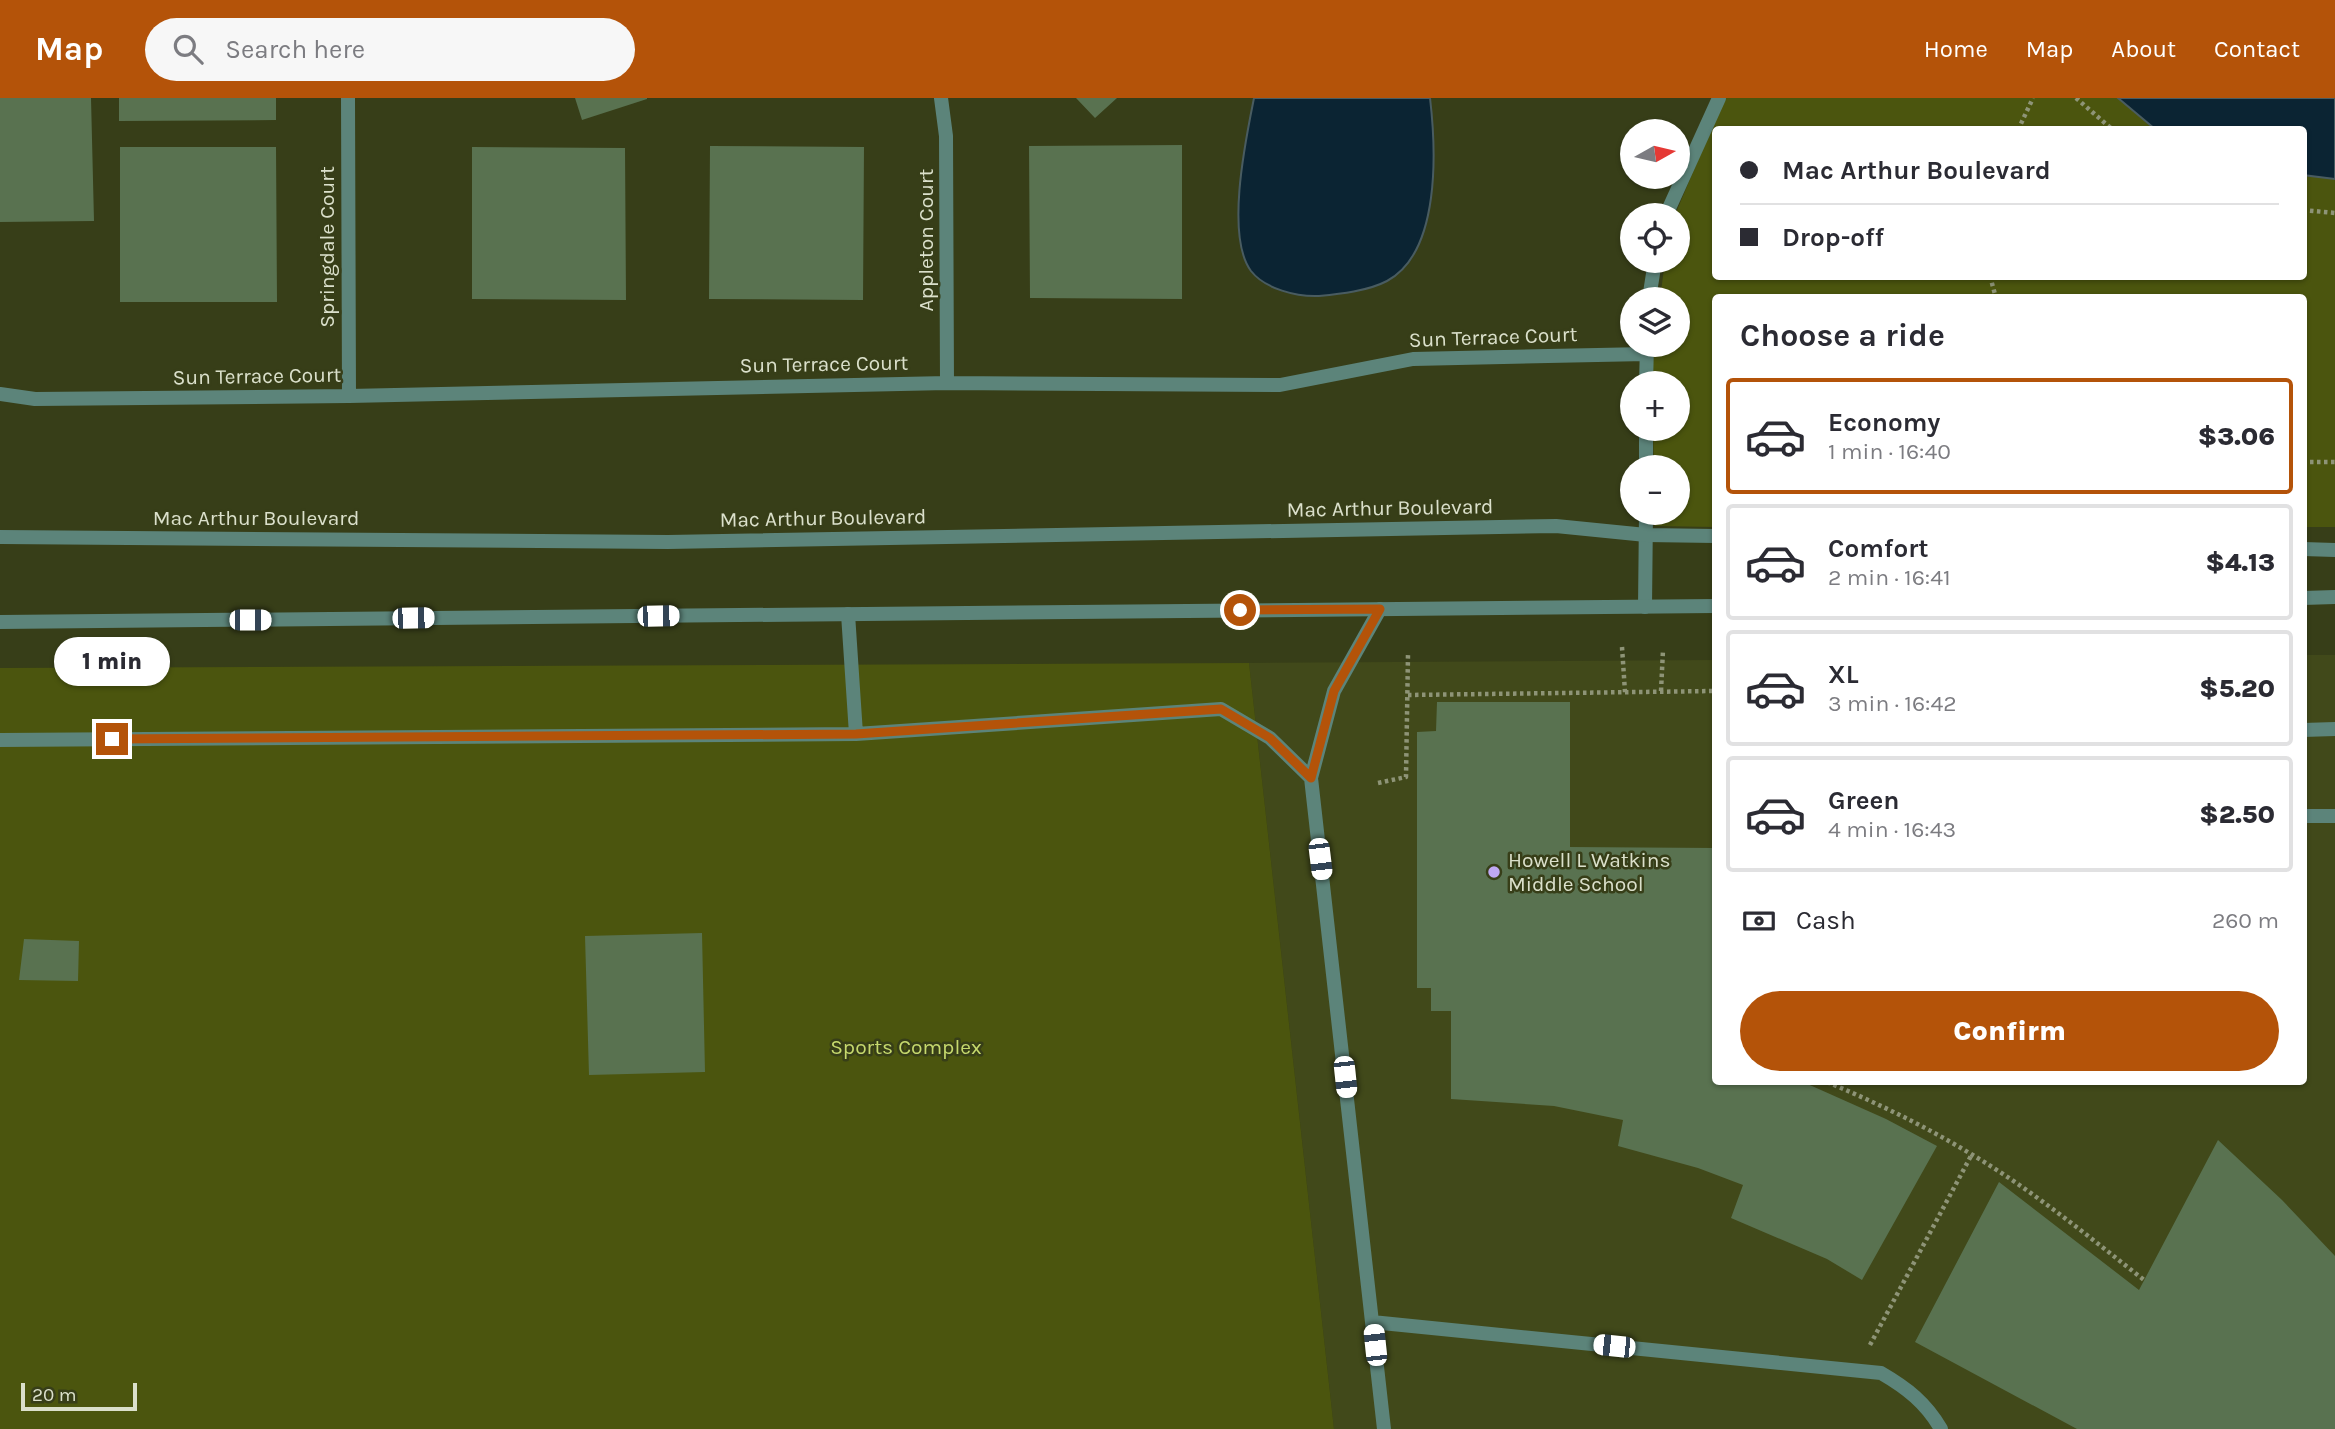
<!DOCTYPE html>
<meta charset="utf-8">
<style>
body{margin:0;font-family:Karla,sans-serif;background:#f7f7f7;color:#2b2b33;height:100vh;display:flex;flex-direction:column;font-size:26px;white-space:nowrap}
*{box-sizing:border-box;margin:0}
p{font-size:23px;color:#7c7c81}
.icon{flex:none;width:38px;height:38px;fill:none;stroke:currentColor;stroke-width:2;stroke-linecap:round;stroke-linejoin:round}
.map{position:relative;flex:1;overflow:hidden}
.details{position:absolute;left:1712px;top:196px;width:595px;height:791px;display:flex;flex-direction:column;background:#fff;border-radius:7px;box-shadow:0 2px 5px #0004}
.details>*{flex:none}
.top-card{position:absolute;left:1712px;top:28px;width:595px;height:154px;border-radius:7px;box-shadow:0 2px 5px #0004;display:grid;align-content:center;height:154px;padding:0 28px;background:#fff}
.needle{width:46px;rotate:82deg}
.buttons{position:absolute;left:1620px;top:21px;display:grid;gap:14px}
.buttons a{display:grid;place-items:center;width:70px;height:70px;border-radius:50%;background:#fff;box-shadow:0 2px 5px #0004;font-size:35px}
.scale{position:absolute;left:21px;bottom:18px;width:116px;box-sizing:border-box;padding-left:7px;border:4px solid #dbe0cb;border-top:0;font-size:19px;line-height:24px;white-space:nowrap;color:#dbe0cb;-webkit-text-stroke:5px #373e18;paint-order:stroke}
.end{position:absolute;width:32px;height:32px;margin:-16px;border:9px solid #b45309;background:#fff;box-shadow:0 0 0 4px #fff}
.from{border-radius:50%}
.bubble{position:absolute;height:49px;border-radius:24px;background:#fff;box-shadow:0 2px 5px #0004;font-size:23px;font-weight:800;line-height:49px;text-align:center}
.car{position:absolute;width:21px;height:42px;margin:-21px -10px;border-radius:9px;box-shadow:0 0 5px 2px #0007;background:linear-gradient(#fff 24%,#345 0 40%,#fff 0 76%,#345 0 86%,#fff 0)}
.top-card b{display:flex;align-items:center;gap:24px;height:66px;font-size:26px}
.top-card b+b{border-top:2px solid #e1e1e2}
.top-card i{width:18px;height:18px;background:#2b2b33}
ul{padding:0;list-style:none}
li{display:flex;align-items:center;gap:21px;height:116px;margin:0 14px 10px;padding:0 14px;border:4px solid #e1e1e2;border-radius:7px}
li div{flex:1}
li b{display:block;font-size:26px}
li em{font-style:normal;font-weight:800}
li.selected{border-color:#b45309}
li>.icon{width:63px;height:63px;stroke-width:1.5}
h2{padding:0 28px;font-size:32px;line-height:84px}
.pay{display:flex;align-items:center;gap:18px;height:77px;padding:0 28px;font-size:26px}
.pay p{margin-inline-start:auto}
.action{display:flex;gap:14px;margin-top:auto;padding:14px 28px}
.action a{flex:1;height:80px;border-radius:42px;background:#b45309;color:#fff;font-size:28px;font-weight:800;line-height:80px;text-align:center}
header{display:flex;align-items:center;gap:42px;box-sizing:border-box;height:98px;padding:0 35px;background:#b45309;color:#fff}
header strong{font-size:33px}
nav{display:flex;gap:38px;margin-inline-start:auto;font-size:24px}
.search{width:490px;height:63px;background:#f7f7f7;display:flex;align-items:center;gap:18px;box-sizing:border-box;padding:0 24px;border-radius:38px;color:#7c7c81;font-size:26px}
.map>svg:first-child{display:block}
.built{fill:#41491a}
.green{fill:#4b550e}
.water{fill:#0b2433;stroke:#495c61;stroke-width:2}
.building{fill:#597250}
.lines{fill:none;stroke-linecap:round;stroke-linejoin:round}
.path{stroke:#8e9477;stroke-width:4.5;stroke-dasharray:3.5 3.5;stroke-linecap:butt}
.service{stroke:#5c847a;stroke-width:14}
.minor{stroke:#5c847a;stroke-width:14}
.tertiary{stroke:#5c847a;stroke-width:14}
.route{stroke:#b45309;stroke-width:9}
.poi-dot{fill:#bfa8f4;stroke:#373e18;stroke-width:2.5}
.labels{text-anchor:middle;dominant-baseline:central;stroke-width:5;stroke-linejoin:round;paint-order:stroke}
.street-label{font-size:21px;fill:#dbe0cb;stroke:#373e18}
.poi-label{font-size:21px;fill:#dbe0cb;stroke:#373e18;text-anchor:start}
.park-label{font-size:21px;fill:#c6d96d;stroke:#373e18}
</style>
<header>
<strong>Map</strong>
<div class="search"><svg class="icon" aria-label="search" viewBox="0 0 24 24"><circle cx="10" cy="10" r="6"/><path d="M15 15l6 6"/></svg>Search here</div>
<nav><a>Home</a><a>Map</a><a>About</a><a>Contact</a></nav>
</header>
<div class="map">
<svg width="2335" height="1331" viewBox="0 0 2335 1331">
<rect width="100%" height="100%" fill="#373e18"/>
<path class="built" d="M2303 557H2335V1331H1334L1249 565 1715 562V984H2303Z"/>
<path class="green" d="M1724 0H2131L2175 31 1715 32V178H2303V62L2335 69V429H2303V200H1715V429L1655 428V415H1678V369H1654L1653 331H1678V285H1653V247H1678V201H1660L1665 163H1678V117H1675Z
M1249 565 1334 1331H0V570Z"/>
<path class="water" d="M1254 0H1430C1436 51 1441 154 1387 183 1368 193 1340 196 1319 198 1297 199 1265 191 1251 173 1225 138 1246 40 1254 0Z
M2118 0H2335V81L2303 77V32L2155 31Z"/>
<path class="building" d="M0 0H91L94 123 0 124Z
M119 0H276V22L119 23Z
M575 0H647V1L582 22Z
M1076 0H1117L1095 20Z
M1182 47V201L1030 200 1029 48Z
M710 48 864 49 863 202 709 201Z
M120 49H276L277 204H120Z
M472 49 625 50 626 202 472 201Z
M1437 604H1570V749L1715 750V984H1803L1886 1021 1937 1048 1862 1182 1827 1161 1731 1120 1743 1087 1698 1070 1618 1048 1623 1022 1554 1008 1451 1001V913H1431V890H1417V634L1436 633Z
M702 835 705 974 589 977 585 838Z
M24 841 79 843 78 883 19 882Z
M2218 1042 2282 1102 2335 1158V1331H2077L1915 1244 1999 1084 2139 1192Z"/>
<g class="lines">
<path class="path" d="M2076 0 2113 32
M2018 32 2033 0
M2303 112 2335 115
M1990 178 1996 200
M2303 364H2335
M1622 549 1625 594
M1661 593 1663 552
M1408 597 1715 593
M1378 685 1406 679 1408 556
M1827 984C1877 1005 1925 1028 1971 1056 2032 1092 2088 1138 2144 1182
M1870 1247 1972 1056"/>
<path class="service" d="M848 516 856 636
M2303 632 2335 631
M0 642 856 636 1221 611 1270 640 1311 680 1334 593 1380 511
M1311 680 1384 1331
M2303 718H2335
M1372 1224 1881 1275C1907 1290 1926 1305 1941 1331"/>
<path class="minor" d="M348 0 349 298
M941 0 946 38 947 285
M1666 117 1719 0
M1649 201 1655 163
M1646 285 1647 248
M0 296 35 301 349 298 947 285 1280 287 1413 261 1646 256
M1646 369V331
M1645 509 1646 415"/>
<path class="tertiary" d="M0 439 668 444 1556 428 1646 437 1715 438
M2303 451 2335 452
M2303 500 2335 499
M0 524 1715 508"/>
</g>
<g class="lines">
<path class="route" d="M112 641 856 636 1221 611 1270 640 1311 680 1334 593 1380 511 1240 512"/>
</g>
<circle class="poi-dot" cx="1494" cy="774" r="7"/>
<g class="labels">
<g class="street-label">
<text transform="translate(926 142) rotate(-90)">Appleton Court</text>
<text transform="translate(327 149) rotate(-90)">Springdale Court</text>
<text transform="translate(1493 239) rotate(-2)">Sun Terrace Court</text>
<text transform="translate(824 266) rotate(-1)">Sun Terrace Court</text>
<text transform="translate(257 278) rotate(-1)">Sun Terrace Court</text>
<text transform="translate(1390 410) rotate(-1)">Mac Arthur Boulevard</text>
<text x="256" y="420">Mac Arthur Boulevard</text>
<text transform="translate(823 420) rotate(-1)">Mac Arthur Boulevard</text>
</g>
<g class="poi-label">
<text x="1508" y="762">Howell L Watkins<tspan x="1508" dy="24">Middle School</tspan></text>
</g>
<g class="park-label">
<text x="906" y="949">Sports Complex</text>
</g>
</g>
</svg>
<div class="buttons">
<a><svg class="needle" viewBox="-14 -14 28 28"><path d="M0-13l5 13h-10z" fill="#e53935"/><path d="M0 13l5-13h-10z" fill="#7c7c81"/></svg></a>
<a><svg class="icon" aria-label="locate" viewBox="0 0 24 24"><circle cx="12" cy="12" r="6"/><path d="M12 2v4M12 18v4M2 12h4M18 12h4"/></svg></a>
<a><svg class="icon" aria-label="layers" viewBox="0 0 24 24"><path d="M12 4l9 5-9 5-9-5zM3 14l9 5 9-5"/></svg></a>
<a>+</a>
<a>−</a>
</div>
<div class="scale">20 m</div>
<i class="end from" style="left:1240px;top:512px"></i>
<i class="end" style="left:112px;top:641px"></i>
<div class="bubble" style="left:54px;top:539px;width:116px">1 min</div>
<i class="car" style="left:658px;top:518px;rotate:89deg"></i>
<i class="car" style="left:413px;top:520px;rotate:89deg"></i>
<i class="car" style="left:250px;top:522px;rotate:90deg"></i>
<i class="car" style="left:1320px;top:761px;rotate:173deg"></i>
<i class="car" style="left:1345px;top:979px;rotate:174deg"></i>
<i class="car" style="left:1375px;top:1247px;rotate:354deg"></i>
<i class="car" style="left:1614px;top:1248px;rotate:276deg"></i>
<div class="top-card">
<b><i class="from"></i>Mac Arthur Boulevard</b>
<b><i></i>Drop-off</b>
</div>
<section class="details">
<h2>Choose a ride</h2>
<ul>
<li class="selected"><svg class="icon" aria-label="car" viewBox="0 0 24 24"><path d="M5 17H2v-5l4-1 3-4h7l3 4 3 1v5h-3M9 17h6M6 11h13"/><circle cx="7" cy="17" r="2"/><circle cx="17" cy="17" r="2"/></svg><div><b>Economy</b><p>1 min · 16:40</p></div><em>$3.06</em></li>
<li><svg class="icon" aria-label="car" viewBox="0 0 24 24"><path d="M5 17H2v-5l4-1 3-4h7l3 4 3 1v5h-3M9 17h6M6 11h13"/><circle cx="7" cy="17" r="2"/><circle cx="17" cy="17" r="2"/></svg><div><b>Comfort</b><p>2 min · 16:41</p></div><em>$4.13</em></li>
<li><svg class="icon" aria-label="car" viewBox="0 0 24 24"><path d="M5 17H2v-5l4-1 3-4h7l3 4 3 1v5h-3M9 17h6M6 11h13"/><circle cx="7" cy="17" r="2"/><circle cx="17" cy="17" r="2"/></svg><div><b>XL</b><p>3 min · 16:42</p></div><em>$5.20</em></li>
<li><svg class="icon" aria-label="car" viewBox="0 0 24 24"><path d="M5 17H2v-5l4-1 3-4h7l3 4 3 1v5h-3M9 17h6M6 11h13"/><circle cx="7" cy="17" r="2"/><circle cx="17" cy="17" r="2"/></svg><div><b>Green</b><p>4 min · 16:43</p></div><em>$2.50</em></li>
</ul>
<div class="pay"><svg class="icon" aria-label="cash" viewBox="0 0 24 24"><path d="M3 7h18v10H3z"/><circle cx="12" cy="12" r="2"/></svg>Cash<p>260 m</p></div>
<div class="action"><a>Confirm</a></div>
</section>
</div>
